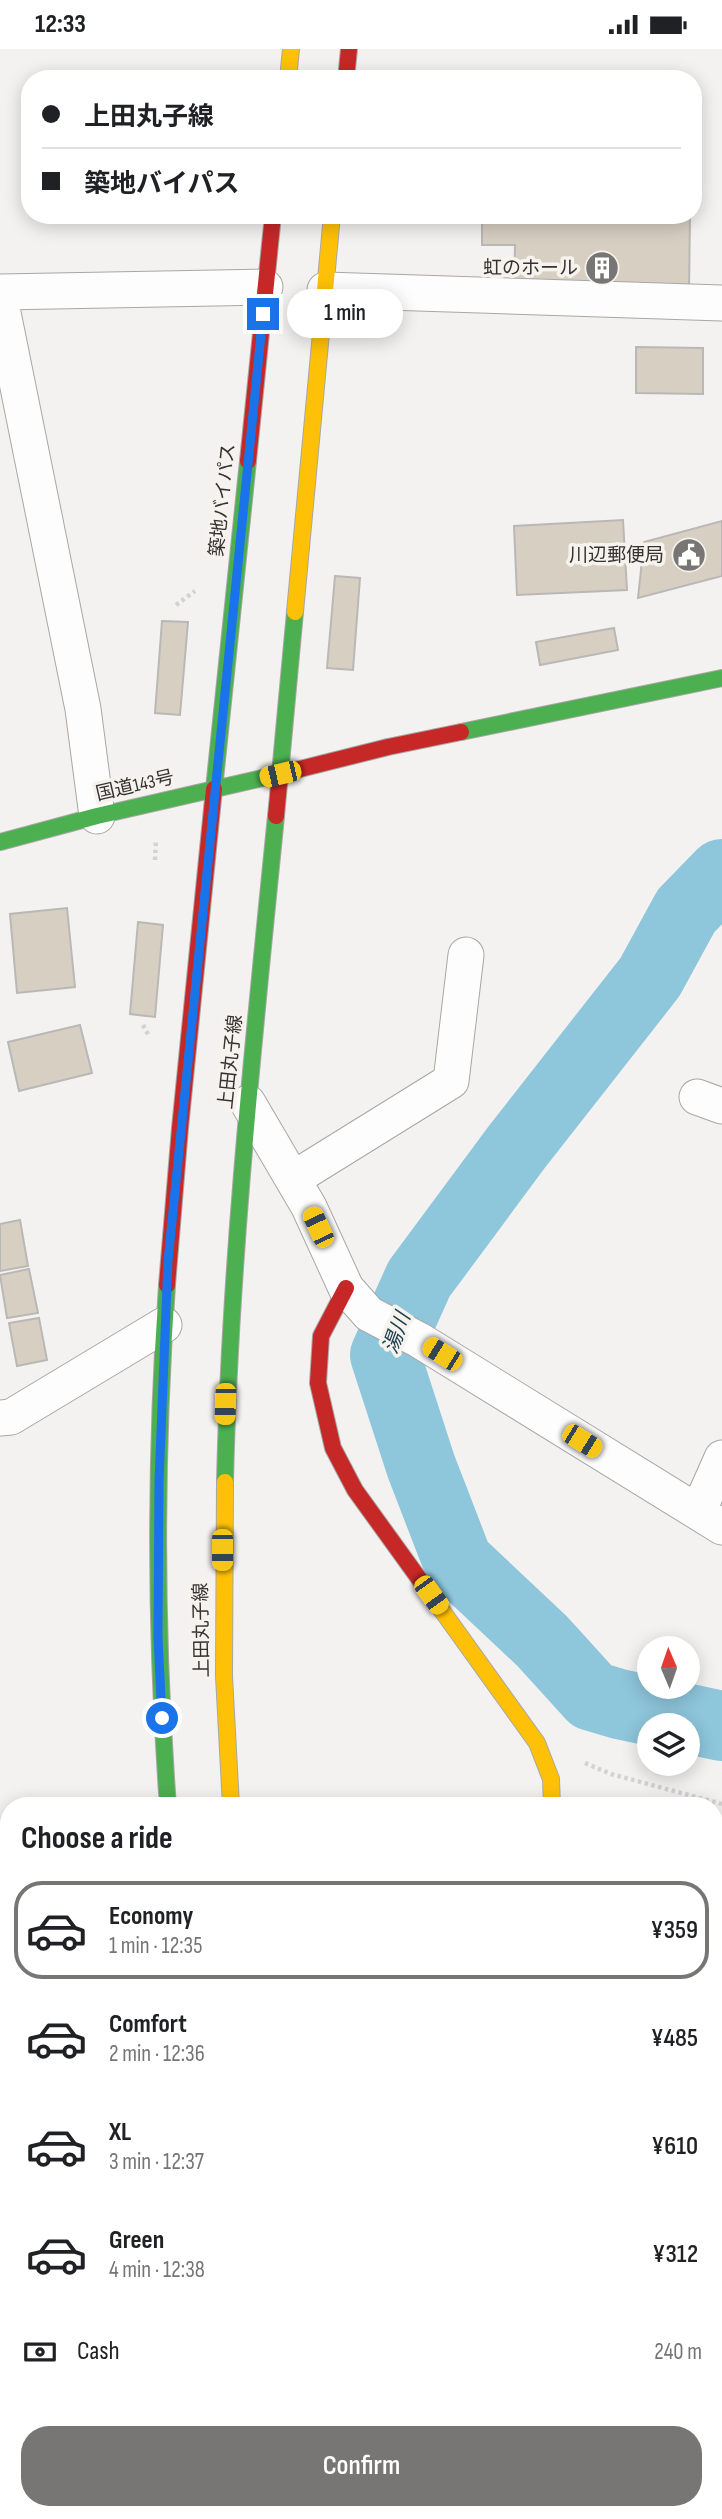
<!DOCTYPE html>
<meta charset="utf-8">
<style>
body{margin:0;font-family:"Sofia Sans Condensed","Noto Sans JP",sans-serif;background:#f6f6f6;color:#202124;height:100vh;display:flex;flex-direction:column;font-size:26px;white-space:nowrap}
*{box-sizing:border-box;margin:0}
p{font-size:23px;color:#757577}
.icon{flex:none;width:38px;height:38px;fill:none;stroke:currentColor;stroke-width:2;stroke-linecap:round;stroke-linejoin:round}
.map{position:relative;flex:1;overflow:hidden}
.panel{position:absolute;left:0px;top:1748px;width:723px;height:723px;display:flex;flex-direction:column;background:#fff;border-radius:28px 28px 0 0;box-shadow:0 4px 18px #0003}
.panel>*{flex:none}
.hud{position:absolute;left:21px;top:21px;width:681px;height:154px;border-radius:28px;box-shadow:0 4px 18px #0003;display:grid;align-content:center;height:154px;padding:0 21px;background:#fff}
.needle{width:46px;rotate:358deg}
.buttons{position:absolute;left:637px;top:1587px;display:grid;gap:14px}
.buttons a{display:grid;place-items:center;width:63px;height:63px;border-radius:50%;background:#fff;box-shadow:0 4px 18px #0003;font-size:35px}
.end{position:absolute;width:32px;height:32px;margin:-16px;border:9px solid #1a73e8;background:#fff;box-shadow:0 0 0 4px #fff}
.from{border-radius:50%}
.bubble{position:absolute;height:49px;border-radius:24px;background:#fff;box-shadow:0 4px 18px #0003;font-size:23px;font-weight:600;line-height:49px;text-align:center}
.car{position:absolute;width:21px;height:42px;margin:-21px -10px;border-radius:9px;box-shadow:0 0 5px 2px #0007;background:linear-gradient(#f5c518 24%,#345 0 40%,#f5c518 0 76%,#345 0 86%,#f5c518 0)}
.hud b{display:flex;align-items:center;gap:24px;height:66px;font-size:26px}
.hud b+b{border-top:2px solid #e0e0e0}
.hud i{width:18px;height:18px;background:#202124}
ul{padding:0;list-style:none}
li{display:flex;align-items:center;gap:21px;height:98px;margin:0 14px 10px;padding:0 7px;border:4px solid transparent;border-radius:28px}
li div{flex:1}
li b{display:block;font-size:26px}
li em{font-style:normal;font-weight:600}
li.current{border-color:#777674}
li>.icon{width:63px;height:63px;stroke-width:1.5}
h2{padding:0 21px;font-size:32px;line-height:84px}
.pay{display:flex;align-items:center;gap:18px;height:77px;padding:0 21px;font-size:26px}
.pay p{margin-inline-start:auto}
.primary-button{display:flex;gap:14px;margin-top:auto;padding:14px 21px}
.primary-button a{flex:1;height:80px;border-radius:28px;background:#777674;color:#fff;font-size:28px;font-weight:600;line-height:80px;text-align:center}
.status{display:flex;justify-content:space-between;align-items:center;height:49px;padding:0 35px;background:#fff;direction:ltr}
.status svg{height:19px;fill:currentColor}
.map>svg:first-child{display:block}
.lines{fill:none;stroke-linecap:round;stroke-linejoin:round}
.river{stroke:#8ec6dc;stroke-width:70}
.building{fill:#d8cfc3;stroke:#b9b8b6;stroke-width:2}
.street-casing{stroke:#a8a7a5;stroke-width:37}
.fast-casing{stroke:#a8a7a5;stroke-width:18}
.slow-casing{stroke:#a8a7a5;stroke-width:18}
.jam-casing{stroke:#a8a7a5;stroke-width:18}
.path{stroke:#d3d2d2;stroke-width:4.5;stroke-dasharray:3.5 3.5;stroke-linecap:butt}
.street{stroke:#fdfdfd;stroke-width:35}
.fast{stroke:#4caf50;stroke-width:16}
.slow{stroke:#ffc107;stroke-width:16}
.jam{stroke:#c62828;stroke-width:16}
.route{stroke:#1a73e8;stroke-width:9}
.labels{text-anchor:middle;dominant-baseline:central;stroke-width:7;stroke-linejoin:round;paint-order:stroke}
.poi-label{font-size:19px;fill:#343331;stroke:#f6f3ee;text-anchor:end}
.street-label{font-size:19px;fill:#343331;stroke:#f6f3ee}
.water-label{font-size:21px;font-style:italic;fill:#1c404f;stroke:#f6f3ee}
</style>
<div class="status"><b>12:33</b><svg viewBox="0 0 49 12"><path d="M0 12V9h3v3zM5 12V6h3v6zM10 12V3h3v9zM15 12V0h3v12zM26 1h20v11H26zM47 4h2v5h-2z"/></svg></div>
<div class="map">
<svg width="722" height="2470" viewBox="0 0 722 2470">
<rect width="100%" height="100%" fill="#f4f2f0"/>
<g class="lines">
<path class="river" d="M722 825 686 862 650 928 516 1099 419 1230 385 1306 421 1417 458 1513 542 1592 592 1647 619 1655 722 1677
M714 2349 722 2351
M163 2470 165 2462"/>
</g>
<path class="building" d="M482 166H690L689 242 514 241 515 196H482Z
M636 298 703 299V345L636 344Z
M623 471 627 541 517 546 514 477Z
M722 472V527L638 549 644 493Z
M335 527 360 529 353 621 327 619Z
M162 572 188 573 180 666 155 664Z
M614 579 618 601 540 616 536 593Z
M67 859 75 938 17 944 10 865Z
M138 873 163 876 155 968 130 965Z
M80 976 92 1024 19 1042 8 993Z
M20 1171 28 1217 0 1222V1175Z
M29 1220 38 1264 7 1269 0 1226Z
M39 1269 47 1311 17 1317 9 1274Z"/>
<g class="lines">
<g class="street-casing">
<path id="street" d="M325 241 722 254
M0 243 265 238
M0 249 83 660 97 767
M697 1048 722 1057
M248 1054 309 1158 346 1239 369 1265 419 1291 722 1478
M293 1130 451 1032 466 906
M0 1369 11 1368 164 1276
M698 1463 722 1409
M0 1997H9"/>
</g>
<g class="fast-casing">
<path id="fast" d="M461 683 722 629
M214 740 248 412
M0 793 97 767 280 725 295 563
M167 1236C155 1410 155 1583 168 1757
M225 1433C230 1210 254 989 276 767"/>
</g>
<g class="slow-casing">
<path id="slow" d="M288 30 291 0
M295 563 332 166
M225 1433 224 1627 231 1757
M420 1531 537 1694 551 1730 552 1757"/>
</g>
<g class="jam-casing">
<path id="jam" d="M346 30 349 0
M248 412 273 166
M276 767 280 725 388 698 461 683
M167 1236 180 1079 214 740
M346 1239 321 1287 318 1334 333 1399 355 1441 420 1531
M325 2462 327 2470
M389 2462 391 2470"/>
</g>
<path class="path" d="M176 556 195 542
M155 811 156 791
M143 976 149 987
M585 1714 611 1725 722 1755
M714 2290 722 2292
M714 2404 722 2406
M116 2462 117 2470"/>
<use href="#street" class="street"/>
<use href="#fast" class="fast"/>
<use href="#slow" class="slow"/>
<use href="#jam" class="jam"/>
</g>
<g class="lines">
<path class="route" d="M162 1669 158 1589 159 1432 168 1212 263 265"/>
</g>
<defs>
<g id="building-disc" transform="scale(1.75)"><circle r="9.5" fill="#777674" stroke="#f6f3ee"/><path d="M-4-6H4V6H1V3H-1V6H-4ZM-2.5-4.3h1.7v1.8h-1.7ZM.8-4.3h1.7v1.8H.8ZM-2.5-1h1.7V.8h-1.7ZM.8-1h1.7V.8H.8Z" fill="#fff"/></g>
<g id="civic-disc" transform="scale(1.75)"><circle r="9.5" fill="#777674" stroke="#f6f3ee"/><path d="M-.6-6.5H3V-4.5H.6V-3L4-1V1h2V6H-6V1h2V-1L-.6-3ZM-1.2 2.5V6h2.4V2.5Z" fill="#fff"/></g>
</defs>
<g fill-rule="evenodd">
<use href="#building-disc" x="602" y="219"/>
<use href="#civic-disc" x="689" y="506"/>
</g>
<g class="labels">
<g class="poi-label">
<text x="578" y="219">虹のホール</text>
<text x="664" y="506">川辺郵便局</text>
</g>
<g class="street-label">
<text transform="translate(223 451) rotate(-84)">築地バイパス</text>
<text transform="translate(135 737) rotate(-13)">国道143号</text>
<text transform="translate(231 1013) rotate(-84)">上田丸子線</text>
<text transform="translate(202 1581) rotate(-91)">上田丸子線</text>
</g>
<g class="water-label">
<text transform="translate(397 1284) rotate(-70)">湯川</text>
</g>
</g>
</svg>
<div class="buttons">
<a><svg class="needle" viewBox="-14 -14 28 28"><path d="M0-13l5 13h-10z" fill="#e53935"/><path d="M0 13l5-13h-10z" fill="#757577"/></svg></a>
<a><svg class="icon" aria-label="layers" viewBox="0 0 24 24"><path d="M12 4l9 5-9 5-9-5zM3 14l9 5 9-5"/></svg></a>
</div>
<i class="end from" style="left:162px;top:1669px"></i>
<i class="end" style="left:263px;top:265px"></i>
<div class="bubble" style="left:287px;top:240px;width:116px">1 min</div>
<i class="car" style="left:280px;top:725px;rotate:257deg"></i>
<i class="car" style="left:318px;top:1178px;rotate:335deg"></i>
<i class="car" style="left:442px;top:1305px;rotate:302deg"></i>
<i class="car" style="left:225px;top:1355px;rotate:182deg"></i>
<i class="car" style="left:582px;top:1392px;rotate:122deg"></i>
<i class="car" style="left:222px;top:1501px;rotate:180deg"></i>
<i class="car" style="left:431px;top:1546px;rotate:144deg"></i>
<div class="hud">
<b><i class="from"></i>上田丸子線</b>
<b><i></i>築地バイパス</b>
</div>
<section class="panel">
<h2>Choose a ride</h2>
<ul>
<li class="current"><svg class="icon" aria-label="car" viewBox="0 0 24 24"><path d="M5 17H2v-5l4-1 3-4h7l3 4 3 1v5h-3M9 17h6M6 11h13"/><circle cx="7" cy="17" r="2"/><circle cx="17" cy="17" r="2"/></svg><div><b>Economy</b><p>1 min · 12:35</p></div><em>¥359</em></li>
<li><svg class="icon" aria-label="car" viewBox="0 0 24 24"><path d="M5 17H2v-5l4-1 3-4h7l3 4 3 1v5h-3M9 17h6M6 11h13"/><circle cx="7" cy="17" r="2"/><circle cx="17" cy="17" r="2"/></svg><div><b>Comfort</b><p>2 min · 12:36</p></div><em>¥485</em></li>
<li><svg class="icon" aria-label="car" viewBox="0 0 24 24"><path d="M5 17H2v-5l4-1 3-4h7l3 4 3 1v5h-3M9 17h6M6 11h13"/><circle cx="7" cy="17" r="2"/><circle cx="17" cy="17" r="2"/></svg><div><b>XL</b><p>3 min · 12:37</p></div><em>¥610</em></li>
<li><svg class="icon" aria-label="car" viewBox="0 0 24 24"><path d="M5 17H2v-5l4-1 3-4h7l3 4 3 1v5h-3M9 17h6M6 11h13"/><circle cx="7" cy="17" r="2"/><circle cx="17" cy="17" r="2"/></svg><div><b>Green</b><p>4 min · 12:38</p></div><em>¥312</em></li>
</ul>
<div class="pay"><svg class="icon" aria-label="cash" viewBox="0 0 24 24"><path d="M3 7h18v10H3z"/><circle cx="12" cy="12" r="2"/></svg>Cash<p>240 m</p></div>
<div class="primary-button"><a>Confirm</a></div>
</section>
</div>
